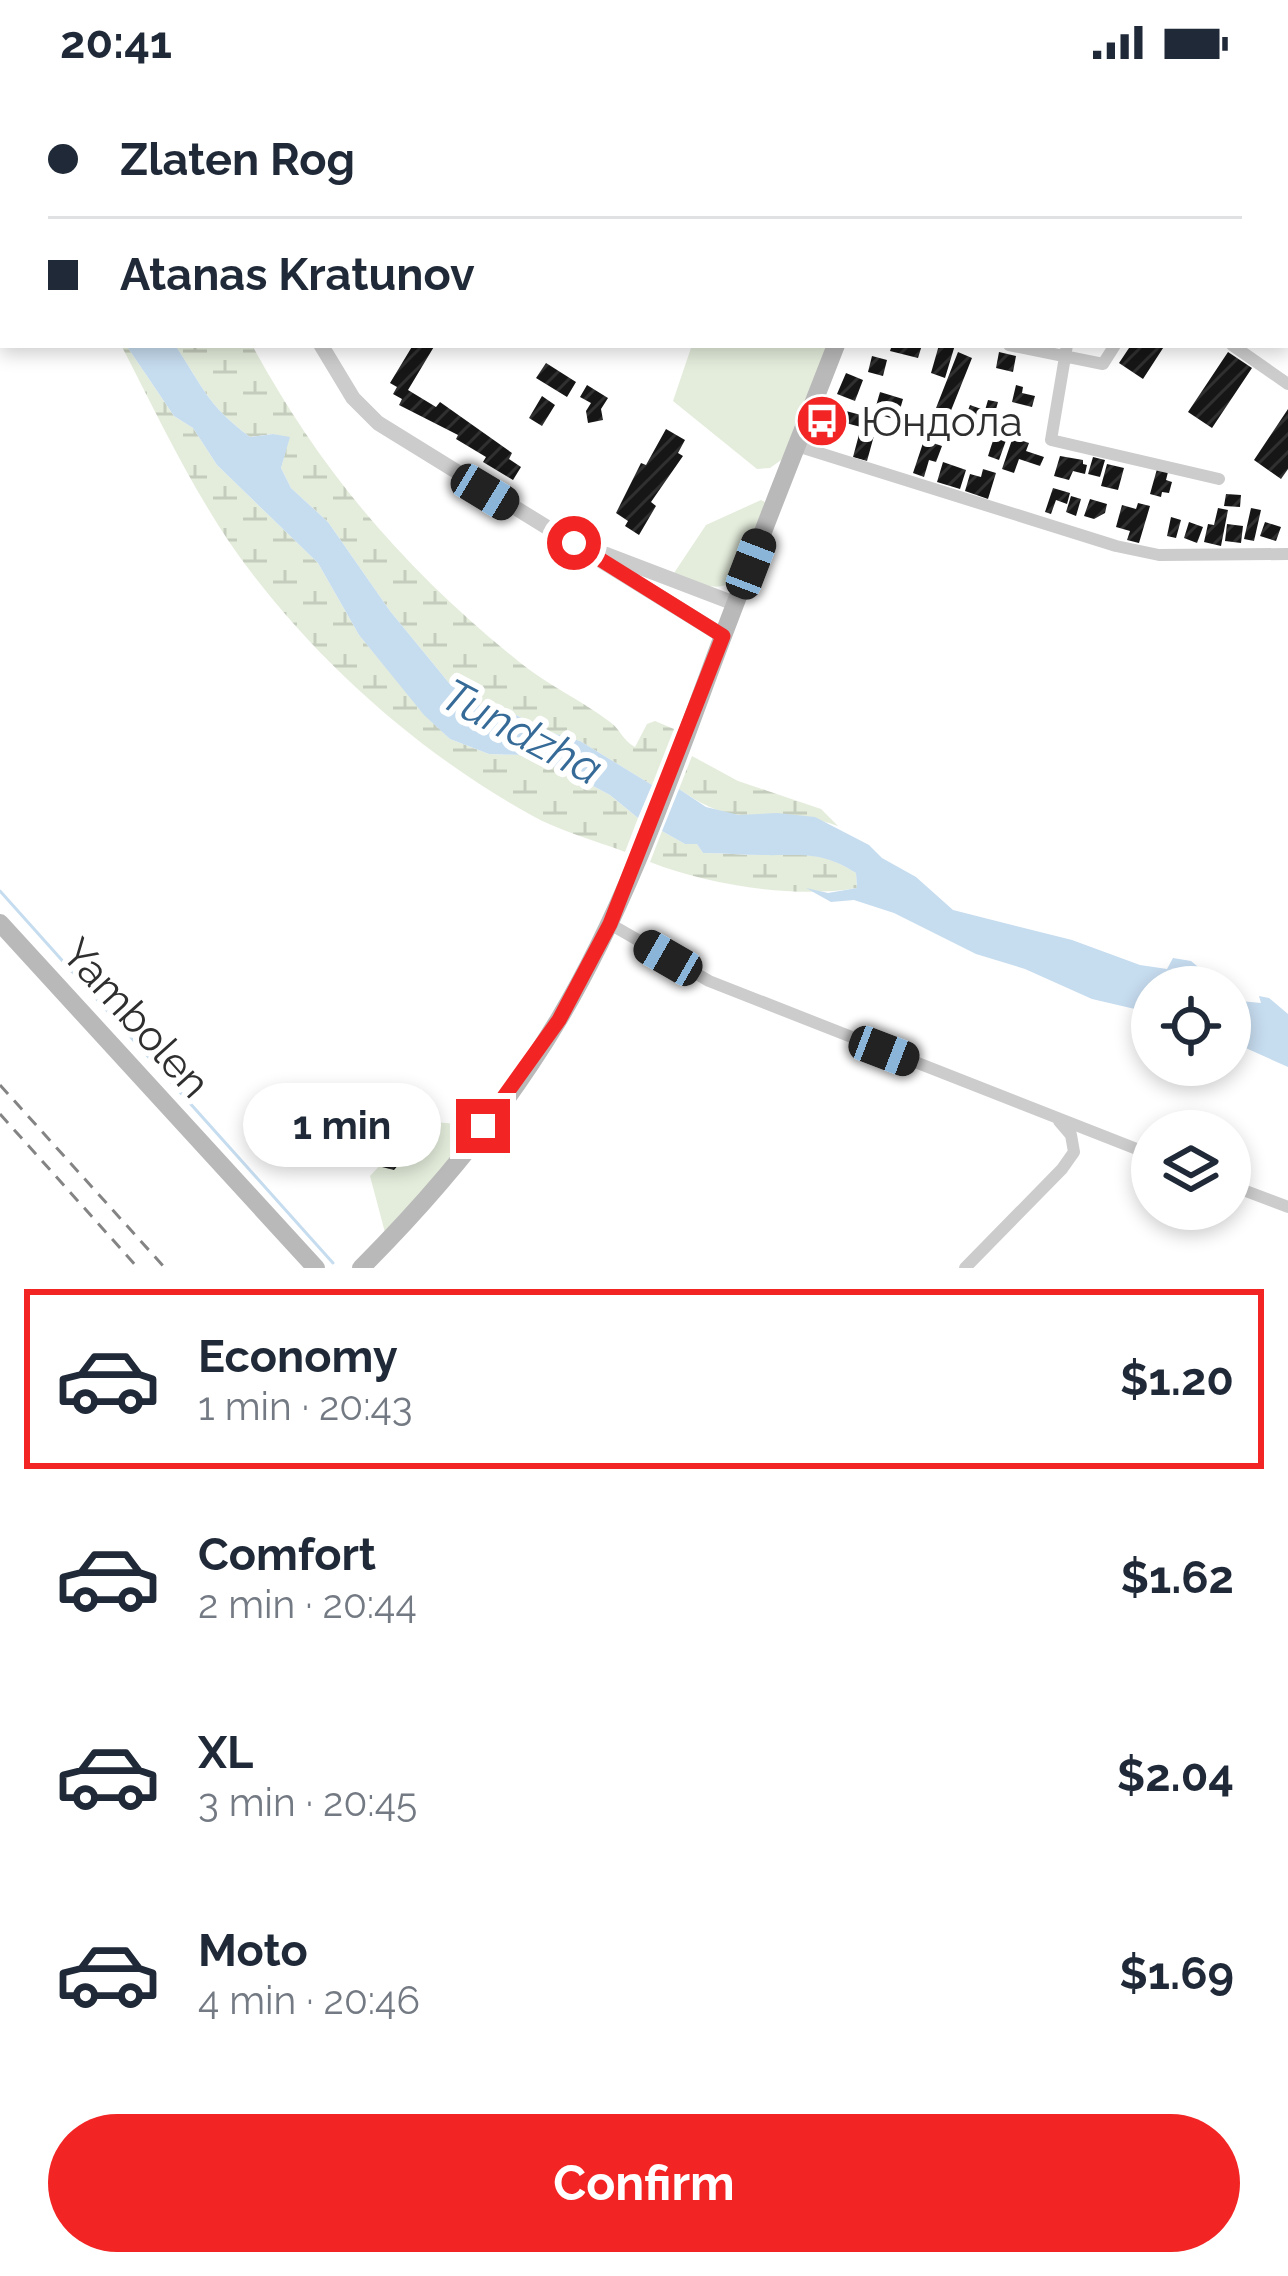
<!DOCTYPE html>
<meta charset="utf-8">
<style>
body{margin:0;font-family:Raleway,sans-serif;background:#f6f6f7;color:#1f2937;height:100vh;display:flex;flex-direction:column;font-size:45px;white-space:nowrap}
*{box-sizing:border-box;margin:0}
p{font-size:39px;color:#747a83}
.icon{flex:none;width:66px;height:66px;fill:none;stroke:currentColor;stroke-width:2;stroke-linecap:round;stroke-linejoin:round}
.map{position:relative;height:1184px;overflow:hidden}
.sheet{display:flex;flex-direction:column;background:#fff;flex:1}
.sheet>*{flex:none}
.hud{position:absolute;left:0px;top:0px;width:1290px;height:264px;box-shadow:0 6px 18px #0003;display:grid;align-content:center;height:264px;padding:0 48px;background:#fff}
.controls{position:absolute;left:1131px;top:882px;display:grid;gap:24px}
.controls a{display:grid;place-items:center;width:120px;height:120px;border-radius:50%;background:#fff;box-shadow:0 6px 18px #0003;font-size:60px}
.end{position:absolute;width:54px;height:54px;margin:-27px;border:15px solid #f32424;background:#fff;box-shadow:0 0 0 6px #fff}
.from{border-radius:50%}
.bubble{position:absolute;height:84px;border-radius:42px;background:#fff;box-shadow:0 6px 18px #0003;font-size:39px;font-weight:700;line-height:84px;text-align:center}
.car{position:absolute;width:36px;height:72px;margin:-36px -18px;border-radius:15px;box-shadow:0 0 9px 3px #0007;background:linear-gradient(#222 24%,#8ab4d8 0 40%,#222 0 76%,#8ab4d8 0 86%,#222 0)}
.hud b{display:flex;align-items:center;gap:42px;height:114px;font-size:45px}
.hud b+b{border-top:3px solid #e0e1e3}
.hud i{width:30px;height:30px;background:#1f2937}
ul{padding:21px 0 0;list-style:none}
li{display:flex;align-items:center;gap:36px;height:180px;margin:0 24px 18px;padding:0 24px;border:6px solid transparent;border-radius:0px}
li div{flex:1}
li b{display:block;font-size:45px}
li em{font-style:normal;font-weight:700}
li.on{border-color:#f32424}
li>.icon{width:108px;height:108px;stroke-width:1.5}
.cta{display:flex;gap:24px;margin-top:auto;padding:24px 48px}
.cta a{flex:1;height:138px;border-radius:72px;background:#f32424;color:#fff;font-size:48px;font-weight:700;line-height:138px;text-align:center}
.status{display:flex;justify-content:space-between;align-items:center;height:84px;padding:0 60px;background:#fff;direction:ltr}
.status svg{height:33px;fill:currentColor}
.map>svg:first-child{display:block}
.grass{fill:#e4eddc}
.wetland{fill:url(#wetland-marsh)}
.water{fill:#c6dcef}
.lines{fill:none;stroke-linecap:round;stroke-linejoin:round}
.stream{stroke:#c6dcef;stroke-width:3}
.building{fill:url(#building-hatch)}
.minor{stroke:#ccc;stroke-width:12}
.tertiary{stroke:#ccc;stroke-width:15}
.secondary{stroke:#b9b9b9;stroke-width:18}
.rail{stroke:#848484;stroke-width:3;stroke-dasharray:12 9;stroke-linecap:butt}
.route{stroke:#f32424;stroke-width:15}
.labels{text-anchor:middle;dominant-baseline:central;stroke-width:12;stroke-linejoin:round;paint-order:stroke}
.poi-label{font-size:42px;fill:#2f2f2f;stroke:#fff;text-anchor:start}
.street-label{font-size:42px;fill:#2f2f2f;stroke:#fff}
.water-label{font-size:45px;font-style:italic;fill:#366b98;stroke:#fff}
</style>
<div class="status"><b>20:41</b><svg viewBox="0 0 49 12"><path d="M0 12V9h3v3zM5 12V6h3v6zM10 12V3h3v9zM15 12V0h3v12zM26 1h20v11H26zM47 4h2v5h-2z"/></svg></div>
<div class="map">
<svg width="1288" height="1184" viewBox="0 0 1288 1184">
<defs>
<pattern id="wetland-marsh" width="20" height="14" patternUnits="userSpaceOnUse" patternTransform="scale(3)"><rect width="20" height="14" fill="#e4eddc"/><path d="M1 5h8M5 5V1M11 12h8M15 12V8" fill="none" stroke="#c4ccbd"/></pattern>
<pattern id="building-hatch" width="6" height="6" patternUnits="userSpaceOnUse" patternTransform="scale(3)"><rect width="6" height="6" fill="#161616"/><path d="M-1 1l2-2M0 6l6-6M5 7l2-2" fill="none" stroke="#303030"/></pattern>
</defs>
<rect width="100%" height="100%" fill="#fff"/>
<path class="grass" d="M692 261H830L784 374 770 384 757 385 673 317Z
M761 416 769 420 735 496C716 511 695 497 674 489L706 441Z
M421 1037 483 1042 387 1156 370 1092Z"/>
<path class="wetland" d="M121 261H126L174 332 193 344 217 381 318 479 359 551 425 631 450 655 489 670 521 671 565 687 610 711 638 734 625 768C594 756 559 747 531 731 426 673 327 587 254 492 200 423 161 338 121 261Z
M175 261H252C321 388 405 486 518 577 547 601 581 616 610 638 621 646 622 656 635 663L647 640 655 637 674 645 652 701 580 657 549 648 510 628 481 623 449 599 390 527 328 438 291 404 281 384 289 354 273 350 250 353C206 320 204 304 175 261Z
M692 672 738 697 821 725 838 742C805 729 777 733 742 731 718 730 698 718 679 705Z
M662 747 685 760H697L703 769C723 769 742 771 762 771 803 772 818 765 856 789L857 804C795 815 709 801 650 778Z"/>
<path class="water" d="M126 261H175C204 304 206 320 250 353L273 350 290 353 281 384 291 404 328 438 390 527 449 599 481 622 510 628 549 648 580 657 652 701 638 734 610 711 565 687 521 671 489 670 450 655 424 631 359 551 318 479 217 381 193 344 174 332Z
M679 705 706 723 739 731 777 729 815 733 869 761 882 774 916 793 953 826 1072 856 1140 881 1167 885 1173 874 1191 877 1208 891V899L1201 903H1152V929L1092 915 1025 885 976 870 894 829 854 816 831 818 806 804 828 809 857 804 856 789C820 766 801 772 762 771 742 771 723 769 703 769L697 760H685L662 747Z
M1259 912 1269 914 1288 930V983L1230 957V916L1261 919Z"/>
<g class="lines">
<path class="stream" d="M0 807 333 1179"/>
</g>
<path class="building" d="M413 261H435L408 306 436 323 440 318 512 369 509 375 521 383 513 396 483 378 486 373 456 355 458 351 399 321 402 315 393 310 397 303 390 299Z
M892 261H922L918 274 890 267Z
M939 261H955L945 294 931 289Z
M1131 261H1165L1143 295 1119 279Z
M958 268 972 274 950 329 936 324Z
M999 268 1016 272 1013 288 996 284Z
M1228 268 1252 284 1212 344 1188 328Z
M872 272 887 276 883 292 868 288Z
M546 279 576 298 567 313 536 294Z
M846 289 863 296 855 317 837 310Z
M587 301 608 314 601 325 603 336 588 339 586 327 591 319 580 313Z
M1016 301 1023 303 1022 309 1035 312 1032 323 1012 318Z
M880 308 903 315 897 336 874 329Z
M542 312 555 321 542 342 529 334Z
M988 316 998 318 993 336 983 333Z
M970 321 984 326 978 339 965 334Z
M1288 325V385L1281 395 1254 376Z
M846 327 872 334 869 345 875 348 867 377 853 373 861 343 842 338Z
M997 344 1009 348 999 376 988 372Z
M1016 344 1026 347 1023 357 1029 359 1026 367 1044 373 1040 382 1019 375 1014 389 1002 385Z
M666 345 685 356 678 369 683 372 651 418 656 422 639 451 625 442 628 437 616 429 641 379 646 381Z
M924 356 942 362 936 378 929 376 924 393 913 389Z
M1060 372 1083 376V380L1087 381 1085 390 1073 387 1069 396 1054 392Z
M1093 373 1105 376 1100 393 1088 390Z
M943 378 966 386 960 405 937 398Z
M1107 380 1124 384 1118 406 1101 402Z
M983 385 996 389 988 415 965 407 970 390 981 393Z
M1157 385 1168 388 1166 396 1172 398 1169 409 1162 408 1161 413 1150 410Z
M1053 404 1070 409 1067 420 1056 416 1051 430 1045 428Z
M1226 410 1241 411 1240 423 1224 422Z
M1071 412 1081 415 1076 432 1066 428Z
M1090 415 1107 420 1105 429 1094 435 1084 432Z
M1138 419 1150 422 1139 459 1127 456 1130 447 1116 443 1122 421 1136 425Z
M1218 424 1228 426 1221 462 1204 458 1208 440 1214 441Z
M1251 424 1261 426 1254 457 1244 455Z
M1171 433 1181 436 1176 454 1167 452Z
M1189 438 1203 443 1197 459 1184 454Z
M1265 438 1281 443 1276 457 1260 452Z
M1227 440 1243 442 1241 459 1225 457Z
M379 1036 389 1045 406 1047 413 1064 394 1086 374 1081 370 1065 361 1056Z"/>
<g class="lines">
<path class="minor" d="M1201 0 1204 3
M1183 3 1185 0
M1287 95 1288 96
M1009 261 1103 280 1115 261
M1067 261 1051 356 1219 395
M1232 261 1288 300
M797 362 1116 462 1159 471 1288 470
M610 840 709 897 1152 1071
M1230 1101 1288 1123
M965 1184 1062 1085 1074 1068 1071 1051 1059 1037"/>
<path class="tertiary" d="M184 0 185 3
M321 261 353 314 378 339 723 552
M605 470 736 520"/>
<path class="secondary" d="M1261 0 1265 3
M937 3 939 0
M1287 23 1288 24
M0 839 316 1184
M361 1184C434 1111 506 1024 559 935 624 826 667 703 711 584 751 476 794 369 836 261"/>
<path class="rail" d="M0 1001 165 1184
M0 1030 138 1184"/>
</g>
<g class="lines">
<path class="route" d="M483 1042 559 936 610 840 723 552 574 459"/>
</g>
<defs>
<g id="bus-disc" transform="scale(2.7)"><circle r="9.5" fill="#f32424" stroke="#fff"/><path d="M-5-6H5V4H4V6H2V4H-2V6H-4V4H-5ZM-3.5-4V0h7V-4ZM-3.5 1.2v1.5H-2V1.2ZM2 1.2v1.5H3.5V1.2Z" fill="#fff"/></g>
</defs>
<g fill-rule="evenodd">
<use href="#bus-disc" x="822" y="337"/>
</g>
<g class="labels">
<g class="poi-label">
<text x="861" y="337">Юндола</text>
</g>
<g class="street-label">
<text transform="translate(136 934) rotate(48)">Yambolen</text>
</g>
<g class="water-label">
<text transform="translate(522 648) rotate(28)">Tundzha</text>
</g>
</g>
</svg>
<div class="controls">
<a><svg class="icon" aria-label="locate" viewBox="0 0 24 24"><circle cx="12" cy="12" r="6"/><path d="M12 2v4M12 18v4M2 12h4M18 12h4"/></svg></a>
<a><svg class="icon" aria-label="layers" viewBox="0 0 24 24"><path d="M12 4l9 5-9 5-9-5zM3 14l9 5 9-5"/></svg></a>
</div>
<i class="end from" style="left:574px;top:459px"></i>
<i class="end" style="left:483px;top:1042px"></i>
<div class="bubble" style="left:243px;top:999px;width:198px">1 min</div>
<i class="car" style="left:485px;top:408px;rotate:121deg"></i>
<i class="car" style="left:751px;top:480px;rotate:21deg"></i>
<i class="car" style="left:668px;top:874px;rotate:300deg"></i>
<i class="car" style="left:884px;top:967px;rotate:111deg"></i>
<div class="hud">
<b><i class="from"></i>Zlaten Rog</b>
<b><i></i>Atanas Kratunov</b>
</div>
</div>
<section class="sheet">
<ul>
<li class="on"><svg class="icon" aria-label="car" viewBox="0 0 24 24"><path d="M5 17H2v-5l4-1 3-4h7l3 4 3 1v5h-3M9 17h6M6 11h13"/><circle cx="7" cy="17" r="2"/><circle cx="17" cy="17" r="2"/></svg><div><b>Economy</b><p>1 min · 20:43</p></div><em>$1.20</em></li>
<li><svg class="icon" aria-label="car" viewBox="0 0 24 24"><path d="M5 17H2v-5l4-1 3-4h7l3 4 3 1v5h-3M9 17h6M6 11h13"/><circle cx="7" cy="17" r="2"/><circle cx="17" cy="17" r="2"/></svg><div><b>Comfort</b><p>2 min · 20:44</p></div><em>$1.62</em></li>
<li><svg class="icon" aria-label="car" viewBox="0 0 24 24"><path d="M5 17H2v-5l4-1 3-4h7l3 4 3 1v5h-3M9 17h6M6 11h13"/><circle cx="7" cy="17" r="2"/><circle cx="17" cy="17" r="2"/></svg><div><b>XL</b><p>3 min · 20:45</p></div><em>$2.04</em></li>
<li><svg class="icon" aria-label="car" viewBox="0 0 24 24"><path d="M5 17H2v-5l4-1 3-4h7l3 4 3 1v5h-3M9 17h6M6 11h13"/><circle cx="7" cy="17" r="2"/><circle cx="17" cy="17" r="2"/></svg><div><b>Moto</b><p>4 min · 20:46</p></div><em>$1.69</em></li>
</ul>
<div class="cta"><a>Confirm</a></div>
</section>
